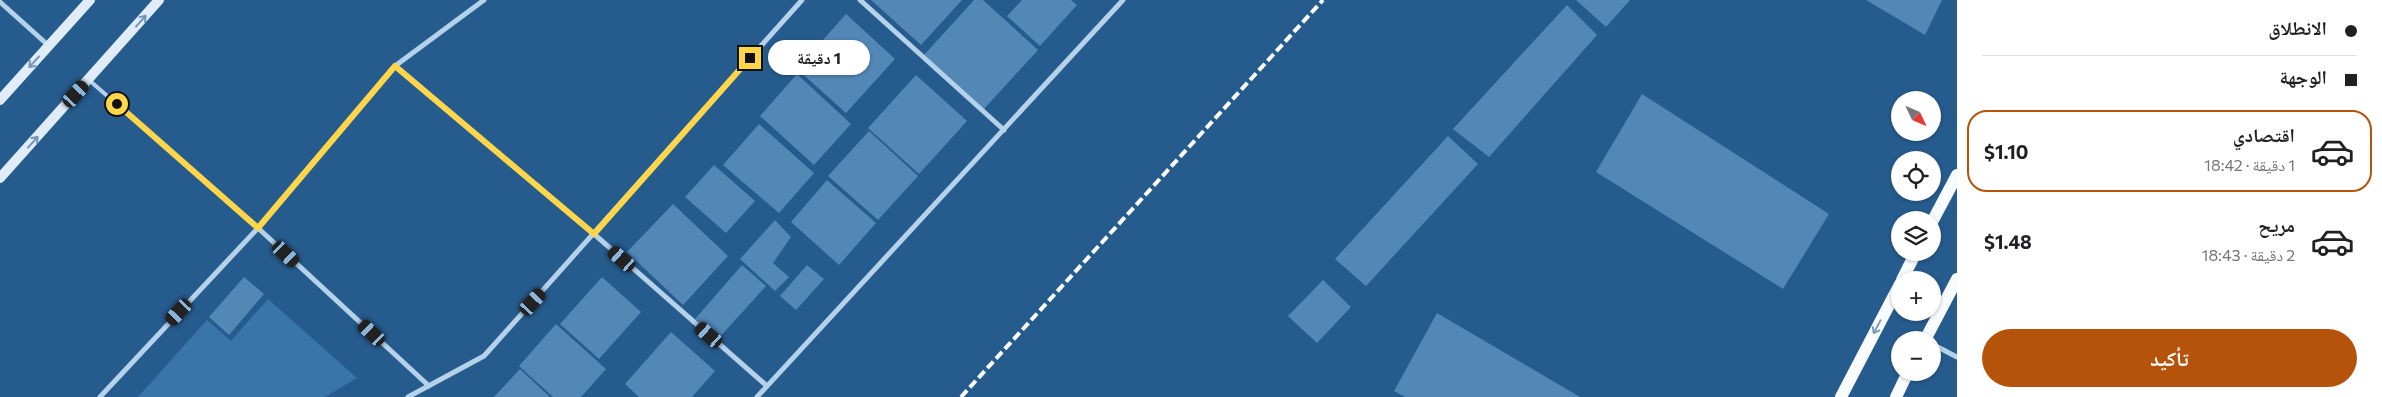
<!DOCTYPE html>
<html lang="ar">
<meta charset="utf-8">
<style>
body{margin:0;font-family:Commissioner,"Noto Naskh Arabic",sans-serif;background:#f2f2f2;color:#202124;direction:rtl;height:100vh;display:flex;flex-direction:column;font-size:19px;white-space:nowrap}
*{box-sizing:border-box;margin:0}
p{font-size:16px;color:#757577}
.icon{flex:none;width:28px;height:28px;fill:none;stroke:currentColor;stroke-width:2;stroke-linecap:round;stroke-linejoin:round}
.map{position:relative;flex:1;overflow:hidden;direction:ltr}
.sheet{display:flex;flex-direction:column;background:#fff;width:425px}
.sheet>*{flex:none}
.banner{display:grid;align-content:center;height:110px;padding:0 25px;background:#fff}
.needle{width:32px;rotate:134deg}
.controls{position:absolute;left:1891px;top:91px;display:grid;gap:10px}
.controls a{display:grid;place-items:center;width:50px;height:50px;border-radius:50%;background:#fff;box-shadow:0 1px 4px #0004;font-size:25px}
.end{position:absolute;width:22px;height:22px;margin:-11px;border:6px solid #ffd54a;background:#111;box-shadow:0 0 0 2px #111}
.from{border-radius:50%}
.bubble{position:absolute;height:35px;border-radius:18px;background:#fff;box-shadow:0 1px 4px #0004;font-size:16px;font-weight:700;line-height:35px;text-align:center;direction:rtl}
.car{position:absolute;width:15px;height:30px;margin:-15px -8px;border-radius:6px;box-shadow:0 0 4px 1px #0007;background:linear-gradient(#222 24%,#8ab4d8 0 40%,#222 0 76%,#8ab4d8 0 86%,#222 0)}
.banner b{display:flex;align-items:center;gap:18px;height:48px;font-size:19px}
.banner b+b{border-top:1px solid #e0e0e0}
.banner i{width:12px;height:12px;background:#202124}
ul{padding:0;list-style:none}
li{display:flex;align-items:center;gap:15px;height:82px;margin:0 10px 8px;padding:0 15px;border:2px solid transparent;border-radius:20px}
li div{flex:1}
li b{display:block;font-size:19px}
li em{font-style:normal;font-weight:700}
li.selected{border-color:#b45309}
li>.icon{width:45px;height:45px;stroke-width:1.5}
.primary-button{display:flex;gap:10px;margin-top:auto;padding:10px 25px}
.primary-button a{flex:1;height:58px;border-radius:30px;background:#b45309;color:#fff;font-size:20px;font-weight:700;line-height:58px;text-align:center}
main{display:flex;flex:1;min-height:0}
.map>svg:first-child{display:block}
.green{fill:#3a75aa}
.building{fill:#5287b6}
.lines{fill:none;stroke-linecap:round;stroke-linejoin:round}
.lane{stroke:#b5d2eb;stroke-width:4}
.street{stroke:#b5d2eb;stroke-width:5}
.secondary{stroke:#e0edf9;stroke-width:10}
.primary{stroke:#f9fcff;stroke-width:12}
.rail{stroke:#fff;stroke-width:4;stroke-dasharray:9 4;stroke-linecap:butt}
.oneway{stroke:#7095b8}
.oneway2{stroke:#7a9bbb}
.route{stroke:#ffd54a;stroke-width:6}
</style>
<main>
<section class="sheet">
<div class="banner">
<b><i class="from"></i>الانطلاق</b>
<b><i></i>الوجهة</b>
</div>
<ul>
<li class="selected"><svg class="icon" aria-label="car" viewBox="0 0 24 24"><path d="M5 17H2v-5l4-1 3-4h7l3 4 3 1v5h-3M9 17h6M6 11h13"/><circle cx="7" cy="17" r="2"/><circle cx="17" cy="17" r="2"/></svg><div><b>اقتصادي</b><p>1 دقيقة · 18:42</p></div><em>$1.10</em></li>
<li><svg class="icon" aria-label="car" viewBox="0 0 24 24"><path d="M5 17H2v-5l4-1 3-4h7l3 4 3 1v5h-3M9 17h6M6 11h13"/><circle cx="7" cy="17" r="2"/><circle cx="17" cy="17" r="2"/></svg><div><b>مريح</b><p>2 دقيقة · 18:43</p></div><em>$1.48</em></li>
</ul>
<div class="primary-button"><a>تأكيد</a></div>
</section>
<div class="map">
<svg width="1957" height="397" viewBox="0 0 1957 397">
<rect width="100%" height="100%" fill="#265b8d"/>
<path class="green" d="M268 299 357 378 325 397H138L207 320 231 341Z"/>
<path class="building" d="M871 0H962L921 45Z
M974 0H983L1038 50 984 109 924 55Z
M1022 0H1071L1077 5 1040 46 1007 16Z
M1576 0H1630L1606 27Z
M1866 0H1942L1925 35Z
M1567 5 1597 35 1489 157 1453 129Z
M846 14 895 59 846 113 797 69Z
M797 74 851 124 814 165 760 116Z
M916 75 967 121 919 174 868 128Z
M1642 94 1829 214 1783 289 1596 172Z
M759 124 814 173 779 213 723 165Z
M869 131 918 176 878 220 828 176Z
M1448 136 1478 164 1366 286 1335 259Z
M714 165 755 201 726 233 685 197Z
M827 180 876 223 839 265 791 222Z
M673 204 728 256 683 305 627 252Z
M775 220 791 237 773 263 789 277 775 291 740 259Z
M742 265 766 286 718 339 695 319Z
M807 265 824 279 796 310 780 296Z
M244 277 264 294 229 335 209 317Z
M602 277 641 312 599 359 560 324Z
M1323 280 1351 307 1317 343 1288 316Z
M1437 313 1580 397H1405L1394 391Z
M556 324 606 369 581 397H553L519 366Z
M671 332 715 371 692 397H639L625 384Z
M520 369 550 397H494Z"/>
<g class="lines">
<path class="lane" d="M89 80 258 228"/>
<path class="street" d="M860 0 1004 130
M0 2 49 46
M395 66 594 234 767 386
M258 228 429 386
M1932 344 1957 357
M100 397 258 228 395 66 484 0
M408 397 484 356 802 0
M757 397 1123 0"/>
<path class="secondary" d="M0 100 90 0
M0 178 159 0"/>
<path class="primary" d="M1932 222 1957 175
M1902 280 1916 252
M1925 340 1957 279
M1841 397 1900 284
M1896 397 1908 372"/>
<path class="rail" d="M961 397 1323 0"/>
</g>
<defs><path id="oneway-shaft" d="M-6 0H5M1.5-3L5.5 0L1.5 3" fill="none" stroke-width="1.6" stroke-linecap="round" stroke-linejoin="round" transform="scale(1.25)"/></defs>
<g class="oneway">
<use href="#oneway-shaft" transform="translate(141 21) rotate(-49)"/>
<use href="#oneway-shaft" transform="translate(34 62) rotate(132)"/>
<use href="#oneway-shaft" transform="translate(33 142) rotate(-48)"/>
</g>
<use class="oneway2" href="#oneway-shaft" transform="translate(1877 327) rotate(118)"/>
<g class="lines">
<path class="route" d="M117 104 258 228 395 66 594 234 750 58"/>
</g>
</svg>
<div class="controls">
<a><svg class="needle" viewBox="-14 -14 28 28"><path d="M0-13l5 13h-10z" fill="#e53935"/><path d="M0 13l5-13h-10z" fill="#757577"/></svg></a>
<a><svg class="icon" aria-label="locate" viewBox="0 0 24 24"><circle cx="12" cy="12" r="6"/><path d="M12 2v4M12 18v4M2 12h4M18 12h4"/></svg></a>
<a><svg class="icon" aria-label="layers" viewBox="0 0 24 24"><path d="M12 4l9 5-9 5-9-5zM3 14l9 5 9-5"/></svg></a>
<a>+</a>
<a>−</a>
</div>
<i class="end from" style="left:117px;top:104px"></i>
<i class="end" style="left:750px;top:58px"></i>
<div class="bubble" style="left:768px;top:40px;width:102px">1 دقيقة</div>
<i class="car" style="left:76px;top:94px;rotate:42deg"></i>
<i class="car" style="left:286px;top:254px;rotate:133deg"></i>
<i class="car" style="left:622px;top:259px;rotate:311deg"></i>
<i class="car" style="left:533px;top:302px;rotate:42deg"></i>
<i class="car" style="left:179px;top:312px;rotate:223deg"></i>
<i class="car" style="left:372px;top:333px;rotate:313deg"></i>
<i class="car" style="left:709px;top:335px;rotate:311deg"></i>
</div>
</main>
